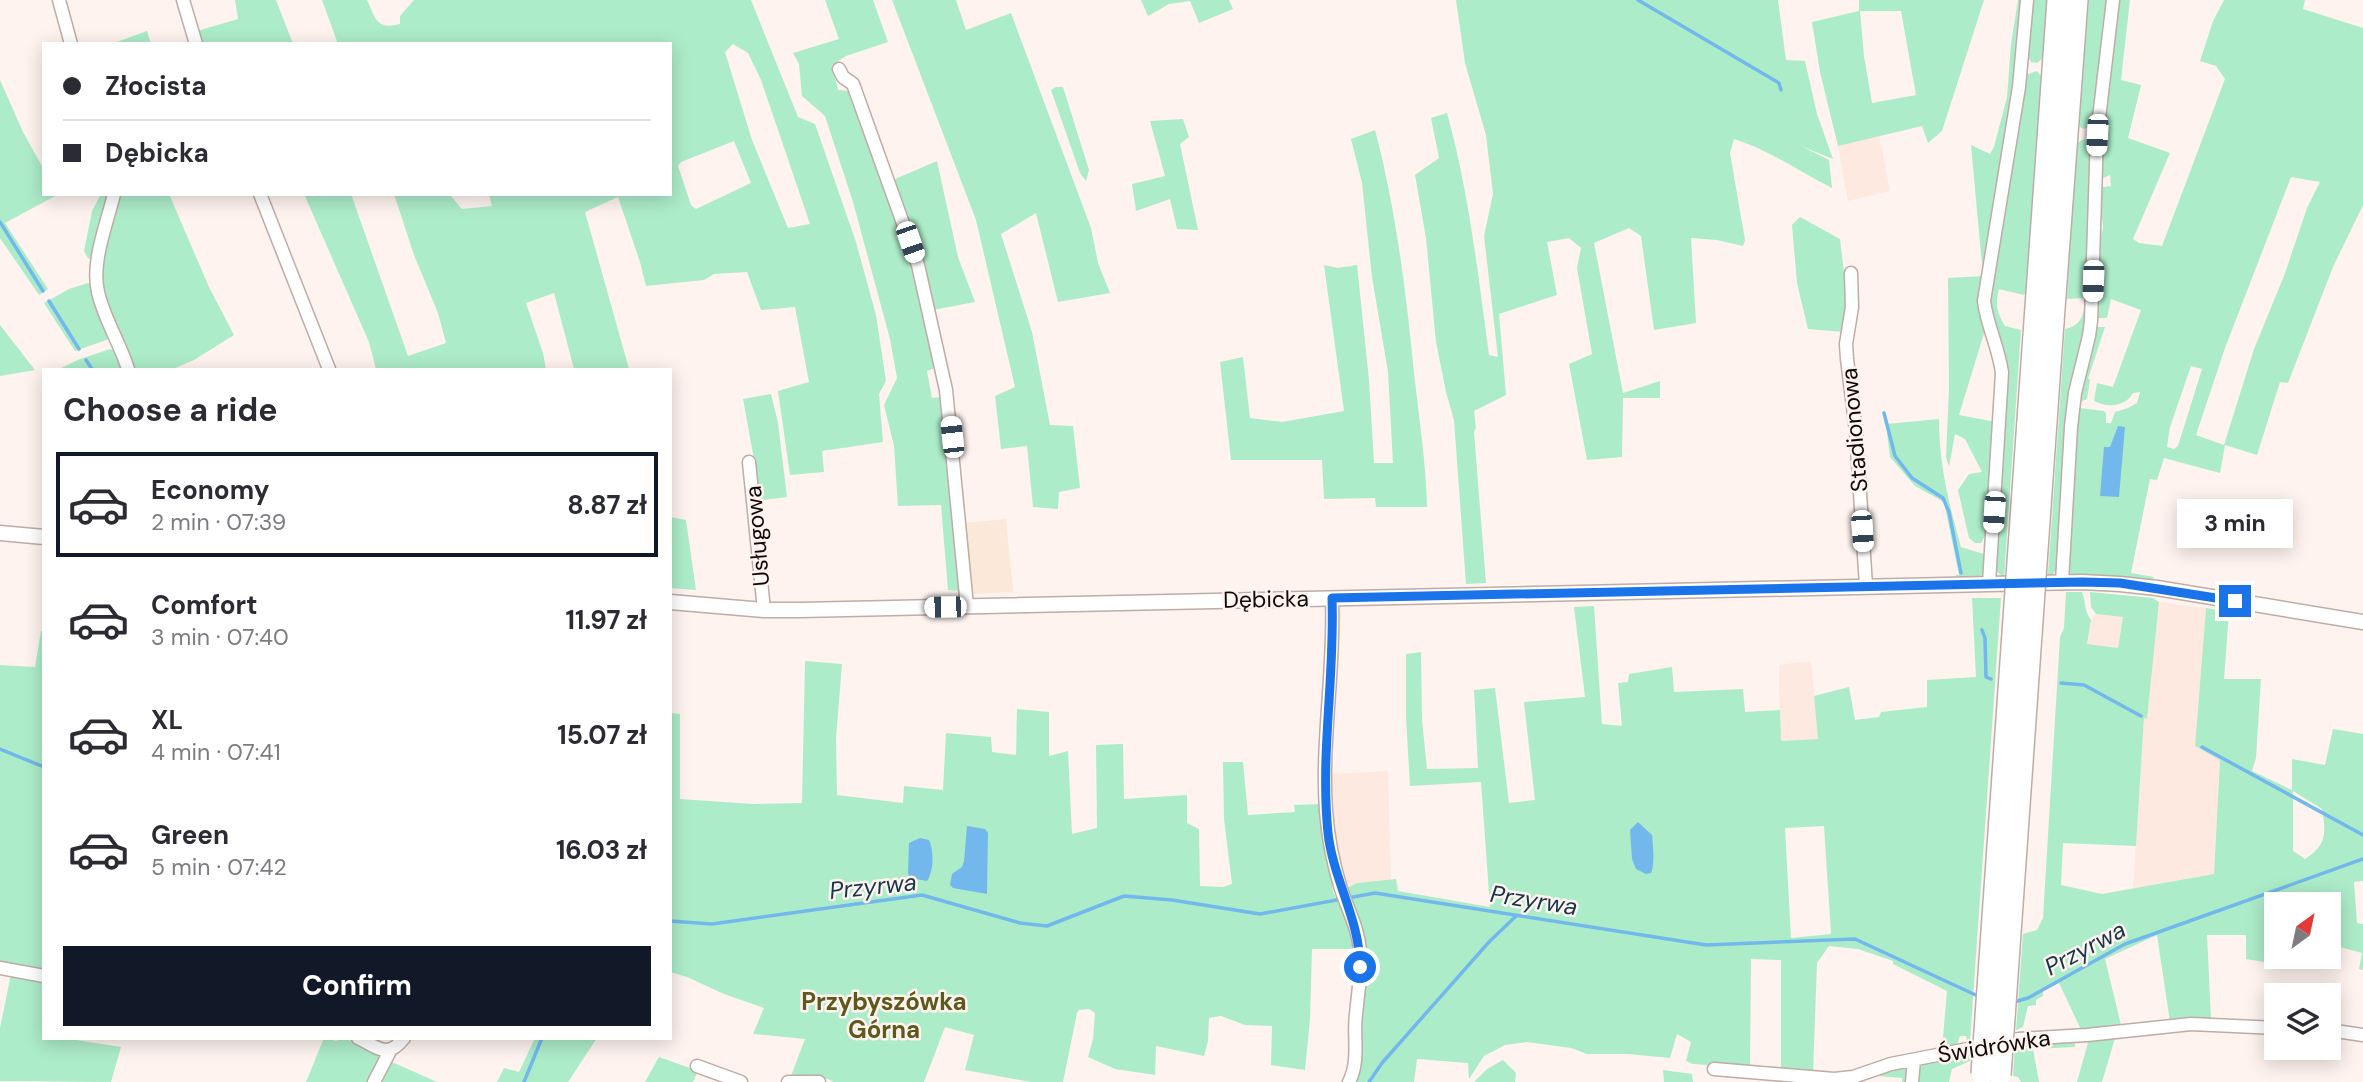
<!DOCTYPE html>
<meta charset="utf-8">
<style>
body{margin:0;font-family:"DM Sans",sans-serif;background:#f7f7f7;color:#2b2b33;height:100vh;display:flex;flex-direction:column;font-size:26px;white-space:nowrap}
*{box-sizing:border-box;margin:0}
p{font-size:23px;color:#7c7c81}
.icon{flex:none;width:38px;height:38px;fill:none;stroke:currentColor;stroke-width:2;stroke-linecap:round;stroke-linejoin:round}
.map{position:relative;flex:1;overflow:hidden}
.drawer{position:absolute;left:42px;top:368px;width:630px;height:672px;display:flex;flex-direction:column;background:#fff;border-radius:0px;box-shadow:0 4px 18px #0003}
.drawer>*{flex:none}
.hud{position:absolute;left:42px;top:42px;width:630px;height:154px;border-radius:0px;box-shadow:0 4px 18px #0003;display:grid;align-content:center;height:154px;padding:0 21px;background:#fff}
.needle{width:46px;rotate:33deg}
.controls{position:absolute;left:2264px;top:892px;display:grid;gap:14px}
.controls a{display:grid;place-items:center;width:77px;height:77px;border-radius:0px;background:#fff;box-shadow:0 4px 18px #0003;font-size:35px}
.end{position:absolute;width:32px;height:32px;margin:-16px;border:9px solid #1a73e8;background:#fff;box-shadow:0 0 0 4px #fff}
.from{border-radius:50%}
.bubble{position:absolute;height:49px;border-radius:0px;background:#fff;box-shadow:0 4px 18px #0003;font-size:23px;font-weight:700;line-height:49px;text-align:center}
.car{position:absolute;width:21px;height:42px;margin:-21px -10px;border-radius:9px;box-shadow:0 0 5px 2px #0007;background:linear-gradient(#fff 24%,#345 0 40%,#fff 0 76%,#345 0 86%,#fff 0)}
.hud b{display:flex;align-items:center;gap:24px;height:66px;font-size:26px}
.hud b+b{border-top:2px solid #e1e1e2}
.hud i{width:18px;height:18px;background:#2b2b33}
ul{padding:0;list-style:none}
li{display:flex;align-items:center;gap:21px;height:105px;margin:0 14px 10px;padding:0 7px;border:4px solid transparent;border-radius:0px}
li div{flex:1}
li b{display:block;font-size:26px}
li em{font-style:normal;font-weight:700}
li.selected{border-color:#111827}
li>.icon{width:63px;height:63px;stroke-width:1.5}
h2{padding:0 21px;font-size:32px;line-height:84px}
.cta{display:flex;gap:14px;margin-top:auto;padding:14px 21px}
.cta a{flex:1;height:80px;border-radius:0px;background:#111827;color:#fff;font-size:28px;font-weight:700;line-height:80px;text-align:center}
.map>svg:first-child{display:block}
.commercial{fill:#fbe8d8}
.built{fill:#fee9e1}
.green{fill:#adecc9;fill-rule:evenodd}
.water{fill:#72b8ec}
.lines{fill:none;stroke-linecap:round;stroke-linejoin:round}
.stream{stroke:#72b8ec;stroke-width:3.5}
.minor-casing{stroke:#beaca6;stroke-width:15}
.tertiary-casing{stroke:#beaca6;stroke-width:17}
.motorway-casing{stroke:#beaca6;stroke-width:24}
.minor{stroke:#fff;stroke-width:12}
.tertiary{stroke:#fff;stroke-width:14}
.motorway{stroke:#fff;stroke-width:21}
.motorway-bridge-casing{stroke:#beaca6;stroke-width:24;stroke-linecap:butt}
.motorway-bridge{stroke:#fff;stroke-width:21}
.route{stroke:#1a73e8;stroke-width:9}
.labels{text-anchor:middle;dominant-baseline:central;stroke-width:5;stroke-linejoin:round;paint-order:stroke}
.street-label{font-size:23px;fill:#100a08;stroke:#fef3ef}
.water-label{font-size:24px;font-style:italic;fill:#16354b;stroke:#fef3ef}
.neighbourhood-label{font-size:24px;font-weight:bold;fill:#5d581c;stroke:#fef3ef}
</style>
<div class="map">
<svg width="2363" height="1082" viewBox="0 0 2363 1082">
<rect width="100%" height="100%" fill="#fef3ef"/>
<path class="commercial" d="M1006 519 1013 592 970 594 964 523Z"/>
<path class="built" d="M1879 135 1890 191 1848 201 1838 146Z
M2159 602 2206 608 2195 745 2220 760 2214 874 2133 889 2144 718 2147 719Z
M2096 614 2123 617 2118 648 2087 645 2091 620Z
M1810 661 1812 670 1818 739 1780 741 1779 665Z
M1388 771 1391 880 1345 889 1334 839 1332 774Z"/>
<path class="green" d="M235 0H276L293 44H201L197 31 238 19Z
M322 0H367C376 19 376 30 400 24V16L414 0H751L798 117 815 124 856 242 876 315 886 381 879 394 883 442 822 451 824 472 790 475 778 391 809 382 795 307 761 310 747 272 714 274 704 280 646 286 640 262 618 197 585 212 629 369H574L554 293 526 303 543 353 546 369H376L369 342 304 194H351L408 356 446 343 438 313 414 255 394 194H449L462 209 492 206 489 194H670V44H338ZM733 44 748 53 761 80 810 224 788 228 752 140 725 52ZM734 141 751 183 696 209 691 205 678 166 681 162Z
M825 0H873L888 42 846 56 832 65 838 90 851 91C865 135 882 179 897 222 913 270 926 318 937 367L927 371 932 398 941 397 963 591 948 590 941 505 898 506 894 446 884 405 897 378 890 339 853 202 825 116 802 96 799 64 793 53 839 39Z
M892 0H956L966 30 1011 13 1091 228 1098 263 1110 293 1058 302 1036 213 1001 234 1032 332 1050 425 1073 426 1080 488 1059 492 1058 509 1033 507 1027 446 1001 449 995 396 1015 387 976 220Z
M1141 0H1229L1233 9 1199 23 1190 1 1169 4 1148 16Z
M1456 0H1778L1786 60 1805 61 1817 114 1833 159 1801 146 1829 160 1832 188C1799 171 1769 150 1734 139L1730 153 1745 240 1743 246 1717 240 1691 238 1696 323 1654 330 1641 236 1629 228 1594 243 1623 393 1660 381V398H1623L1622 457 1587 460 1569 364 1592 354 1577 268 1581 248 1569 238 1547 242 1557 295 1499 314 1506 395 1474 411 1476 428 1474 432 1486 583 1466 584 1454 420 1446 392 1436 342 1426 238 1415 175 1439 158 1431 118 1447 113C1469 192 1478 274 1489 355L1498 357 1484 236 1493 194 1486 135 1465 63Z
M1859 0H1984L1942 131 1928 143 1922 126 1838 146 1820 72 1812 22 1859 11ZM1860 11H1901L1916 95 1872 103 1864 56Z
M2018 0H2022L2016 44 2018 53 1985 330 1959 415 1996 422 1988 531 1981 543H1975L1969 538 1958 490 1969 474 1982 472 1965 439 1955 434 1949 467 1946 457 1949 388 1948 278 1983 276 1971 145 1990 154 1994 147 2007 97 2011 44Z
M2031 0H2047L2043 54 2041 60 2037 63 2031 62 2027 55Z
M2089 0H2109L2093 124 2091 127 2083 129 2080 127 2079 122Z
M2119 0H2130L2121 80 2141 85 2128 138 2170 153 2133 239 2139 243 2162 246 2225 79 2216 66 2200 61 2213 21 2224 0H2305L2303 9 2363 28V205L2333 267 2288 383 2280 382 2257 455 2225 445 2220 473 2164 458 2157 480 2150 479 2131 573 2154 577 2152 582 2073 576 2069 571 2071 538 2068 533 2078 411 2080 408 2104 411 2106 413V423H2111L2115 412 2128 408 2137 403 2140 392 2133 393C2125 407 2108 408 2094 401L2097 383 2113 387 2141 310 2111 299 2107 318H2097L2098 249 2103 228 2100 192 2103 187 2111 186 2110 175 2101 179V140ZM2291 177 2320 182 2307 208 2284 276 2254 349 2224 445 2196 435 2225 348ZM2191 366 2202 369 2178 446 2174 449 2167 447 2170 427Z
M147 31 151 44H111Z
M2037 71 2041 76 2026 292 2024 295 1999 289C1995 304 1997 313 2005 326L2021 330 2004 578 1994 569 2005 400 1991 308 1990 290 2025 75Z
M0 80 23 132 44 170V194L57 195 5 223 48 289 39 295 0 238Z
M1056 87H1063L1089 170 1086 181 1080 173 1051 90Z
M1183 119 1189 137 1180 144 1198 230 1177 229 1170 199 1136 211 1132 184 1165 176 1150 121Z
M1375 130C1396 209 1406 292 1414 373 1419 418 1426 462 1427 507H1376L1375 498 1324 499 1322 460H1231L1220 362 1243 357 1250 418 1282 422 1344 411 1324 265 1338 268 1357 265 1369 380 1374 463H1393L1388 372 1372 277 1362 183 1351 139Z
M2084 139 2089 141 2094 152 2088 309 2058 568 2052 575H2048L2065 329C2082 326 2085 313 2084 298L2067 299 2077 143Z
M937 161 958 257 975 302 933 310 895 179Z
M101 194H110L93 261 88 258 84 251 92 211Z
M120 194H169L209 287 234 335 194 360 173 369H132L100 285 102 260Z
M1800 217 1840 239 1847 298 1844 332 1808 329 1797 283 1792 225Z
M88 283 92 284 112 338 75 351 44 303 69 289Z
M0 325 35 370 0 376Z
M2095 327H2105L2088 379 2090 380 2087 399 2082 401 2078 398Z
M110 349 117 350 123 369H59L80 359Z
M771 394 778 423 787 497 757 501 754 459 743 399Z
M1939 419C1939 465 1949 504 1961 547L1984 554 1983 574 1977 578H1955L1956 575H1959L1944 502 1915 486 1890 457 1886 424Z
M670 517 686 520 696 590 670 588Z
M2066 592H2082C2086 602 2084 611 2091 620L2087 644 2118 648 2123 617 2096 614 2091 607 2090 592 2153 598 2159 602 2147 719 2144 718 2136 846 2063 843 2061 885 2102 894 2214 874 2220 760 2195 746 2206 608 2229 612 2224 679H2261L2256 758 2252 771 2292 790V759L2325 765 2333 729 2363 734V881L2354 882 2357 923 2363 924V970L2359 969 2362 953 2329 944V905H2277V957H2307L2305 969 2246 959V935H2207L2211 1018 2170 1022 2157 935 2105 959 2122 1029 2082 1032 2059 983 2043 991V996L2036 1000V1005L2028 1006 2023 1027 2016 1030 2023 934 2037 930 2043 918 2060 637 2064 628ZM2293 791 2322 809C2326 833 2327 845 2305 859L2293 851Z
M1972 598H2001L1970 1041H1967L1966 1036H1960L1957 1045 1942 1049 1947 991 1893 964V961L1858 949 1829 946 1817 963 1813 1074 1781 1071V960L1751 959 1750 1068 1693 1064 1686 1061 1691 1042 1677 1034 1670 1058 1628 1054H1587L1571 1048 1527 1042 1505 1045 1484 1056 1469 1079 1468 1063 1417 1059 1414 1082H1356L1358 1030 1364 977 1345 889 1357 883 1396 879 1398 891 1490 907 1481 782 1410 786 1406 717V654L1421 652 1422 720 1427 769 1478 768 1474 690 1495 688 1509 803 1535 800 1524 702 1585 697 1574 607 1594 606 1602 724 1622 726 1618 683 1628 682 1629 674 1672 667 1674 692 1743 689 1745 712 1780 710 1781 741 1818 739 1814 696 1849 687 1855 720 1879 717 1881 712 1927 707V680L1976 677ZM1824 826 1831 934 1791 938 1785 828Z
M41 631H44V971L0 964V665L35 667Z
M805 661 842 664 836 738 837 795 903 803 904 786 943 790 946 733 991 737 992 752 1016 755 1017 709 1049 712V756L1068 751 1072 834 1097 828 1096 745 1123 744 1124 799 1187 795V823L1199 829 1200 886 1223 887 1232 884 1224 819 1223 762H1243L1248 815 1295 812 1294 805 1321 804 1333 892 1353 932 1355 949H1312L1310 1019 1305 1070 1271 1065 1272 1026 1245 1025 1221 1016 1209 1018 1208 1041 1204 1056 1156 1046 1155 1075 1115 1069 1088 1057 1093 1039 1095 1013 1089 1009 1079 1010 1077 1013 1063 1082H1031L965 1070 974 1035 945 1027 924 1082H834L828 1079 791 1076 805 1039 753 1034 764 1008 724 994 687 977 670 972V713L680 714V799L753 804 802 803Z
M11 974 44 981V1038H63L121 1047 111 1082 0 1081V1028Z
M324 1038 336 1041 344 1038 380 1054 382 1061 370 1082H306Z
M535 1038H597L568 1082H497L504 1068 519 1072Z
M2075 1038V1047L2033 1049 2039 1082H2021L2018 1077 2013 1076 2015 1043Z
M2115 1038 2102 1082H2077L2089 1039Z
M1970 1052V1061L1952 1069 1949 1082H1917C1918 1078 1918 1074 1919 1070 1925 1055 1956 1054 1970 1052Z
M659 1057 698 1071 693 1082H645Z
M1503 1060 1516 1073 1515 1082H1474L1487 1069Z
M392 1062 437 1082H380Z
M1902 1068 1907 1070 1908 1082H1902V1078L1878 1076 1861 1081 1864 1076Z
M1663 1070 1692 1074 1693 1082H1664Z"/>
<path class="water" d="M2118 426 2125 427 2119 497 2100 496 2104 447H2110Z
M1638 822 1652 835C1653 845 1655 864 1651 873L1646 874 1636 869 1632 859 1630 830Z
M967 826 985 829 988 833 987 894 953 888 950 885 952 874 962 867 964 861Z
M920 838 929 840C934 851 934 871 927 881L910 878 908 873 909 843Z"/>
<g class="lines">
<path class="stream" d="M1638 0 1779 83 1781 90
M0 222 43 291
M49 301 79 349
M86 360 92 369
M1884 413 1895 456 1912 478 1943 498 1949 512 1961 573
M1982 630 1985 638 1986 677 1991 679
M2061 683 2084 685 2141 716
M2202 747 2363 835
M0 749 44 767
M670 921 712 924 922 895 1020 923 1047 926 1124 896 1172 900 1260 914 1375 893 1706 945 1855 939 1980 997
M2014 1002 2028 998 2125 944 2363 859
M524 1082 542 1038
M1369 1082 1382 1063 1489 942 1516 916"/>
<g class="minor-casing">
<path id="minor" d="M59 0 71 44
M183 0 196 44
M839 69 843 77 853 84 918 265 946 390 967 606
M114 194C107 224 91 261 98 292 104 319 120 343 128 369
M260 194 329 369
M1851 273 1852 307 1846 344 1847 359 1856 431 1866 586
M749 462 764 610
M2062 582 2071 427 2075 393 2089 336 2091 321 2097 135 2113 0
M1989 583 2002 373C1999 348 1987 326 1984 301L2019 87 2027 0
M1332 598C1335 669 1321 740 1326 811 1328 838 1333 863 1341 889 1348 910 1358 928 1360 950 1362 971 1358 993 1356 1014 1353 1036 1360 1061 1349 1082
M0 968 44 976
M2329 1030 2363 1035
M358 1038C378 1047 387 1060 404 1038
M697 1066 741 1082
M1714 1069 1834 1079 1853 1077 1891 1064 2019 1039 2087 1035 2191 1024 2277 1028
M374 1082 390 1051
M788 1082H819
M1912 1082 1914 1060"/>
</g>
<g class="tertiary-casing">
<path id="tertiary" d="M0 533 44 537
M670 602 764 610H800L2082 582 2120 584 2157 588 2363 622"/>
</g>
<g class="motorway-casing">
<path id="motorway" d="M2035 321 2058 0
M2053 322 2077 0"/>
</g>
<use href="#minor" class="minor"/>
<use href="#tertiary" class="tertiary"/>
<use href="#motorway" class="motorway"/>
<g class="motorway-bridge-casing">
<path id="motorway-bridge" d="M1982 1074 2035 321
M2000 1075 2053 322"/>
</g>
<use href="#motorway-bridge" class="motorway-bridge"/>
</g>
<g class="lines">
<path class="route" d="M1360 967C1360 920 1333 879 1328 833 1320 754 1335 677 1332 598L2082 582 2120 583 2235 601"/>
</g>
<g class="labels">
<g class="street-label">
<text transform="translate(1854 430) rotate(-95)">Stadionowa</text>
<text transform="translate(757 536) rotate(-95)">Usługowa</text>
<text transform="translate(1266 599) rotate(-1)">Dębicka</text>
<text transform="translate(1994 1046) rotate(-9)">Świdrówka</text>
</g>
<g class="water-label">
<text transform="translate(873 886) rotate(-6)">Przyrwa</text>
<text transform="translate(1534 900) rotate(9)">Przyrwa</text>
<text transform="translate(2085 948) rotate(-28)">Przyrwa</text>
</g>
<g class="neighbourhood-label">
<text x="884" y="1001">Przybyszówka<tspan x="884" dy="28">Górna</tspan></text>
</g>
</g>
</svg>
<div class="controls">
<a><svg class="needle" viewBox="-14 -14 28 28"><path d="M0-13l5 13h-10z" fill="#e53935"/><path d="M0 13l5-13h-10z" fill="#7c7c81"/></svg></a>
<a><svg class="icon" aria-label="layers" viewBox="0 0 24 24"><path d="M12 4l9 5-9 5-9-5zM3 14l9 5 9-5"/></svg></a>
</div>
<i class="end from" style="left:1360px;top:967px"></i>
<i class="end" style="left:2235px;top:601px"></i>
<div class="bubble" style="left:2177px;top:499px;width:116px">3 min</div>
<i class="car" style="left:2097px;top:135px;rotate:183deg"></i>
<i class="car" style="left:910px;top:242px;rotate:161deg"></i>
<i class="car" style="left:2093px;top:281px;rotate:182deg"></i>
<i class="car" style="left:952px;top:437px;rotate:354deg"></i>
<i class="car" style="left:1994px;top:512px;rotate:184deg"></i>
<i class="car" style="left:1862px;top:531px;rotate:176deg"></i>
<i class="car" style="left:945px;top:607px;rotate:269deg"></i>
<div class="hud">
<b><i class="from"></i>Złocista</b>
<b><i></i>Dębicka</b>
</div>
<section class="drawer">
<h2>Choose a ride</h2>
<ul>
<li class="selected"><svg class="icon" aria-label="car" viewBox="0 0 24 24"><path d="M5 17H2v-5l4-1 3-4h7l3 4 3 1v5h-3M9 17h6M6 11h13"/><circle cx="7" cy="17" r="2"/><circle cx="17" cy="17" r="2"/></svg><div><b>Economy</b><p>2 min · 07:39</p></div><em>8.87 zł</em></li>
<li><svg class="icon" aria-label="car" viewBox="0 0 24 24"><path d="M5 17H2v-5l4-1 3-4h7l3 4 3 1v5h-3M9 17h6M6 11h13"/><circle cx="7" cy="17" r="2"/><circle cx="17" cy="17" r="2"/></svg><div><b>Comfort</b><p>3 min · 07:40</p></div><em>11.97 zł</em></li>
<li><svg class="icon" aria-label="car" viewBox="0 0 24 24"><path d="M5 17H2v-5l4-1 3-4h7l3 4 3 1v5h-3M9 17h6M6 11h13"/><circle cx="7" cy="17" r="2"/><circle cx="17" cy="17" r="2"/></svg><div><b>XL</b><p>4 min · 07:41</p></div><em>15.07 zł</em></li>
<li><svg class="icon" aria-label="car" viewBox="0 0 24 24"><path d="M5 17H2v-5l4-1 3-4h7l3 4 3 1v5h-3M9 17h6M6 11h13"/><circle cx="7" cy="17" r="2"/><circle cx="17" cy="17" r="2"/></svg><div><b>Green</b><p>5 min · 07:42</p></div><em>16.03 zł</em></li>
</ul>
<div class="cta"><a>Confirm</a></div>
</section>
</div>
